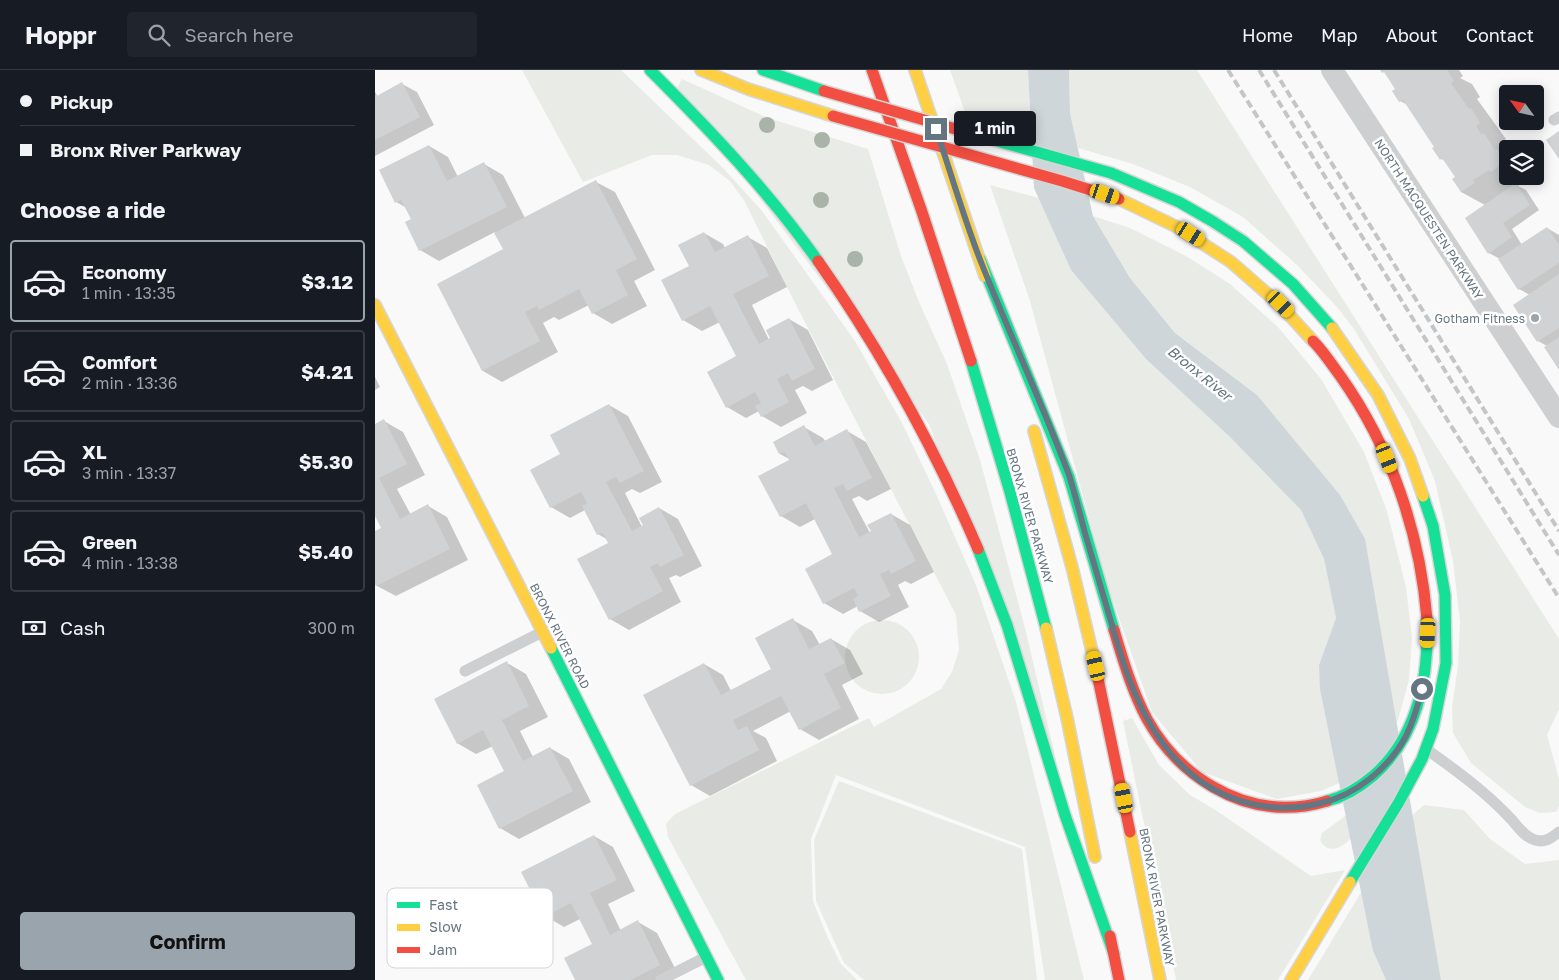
<!DOCTYPE html>
<meta charset="utf-8">
<style>
body{margin:0;font-family:"Golos Text",sans-serif;background:#20242c;color:#f1f3f6;height:100vh;display:flex;flex-direction:column;font-size:19px;white-space:nowrap}
*{box-sizing:border-box;margin:0}
p{font-size:16px;color:#9ea1a6}
.icon{flex:none;width:28px;height:28px;fill:none;stroke:currentColor;stroke-width:2;stroke-linecap:round;stroke-linejoin:round}
.map{position:relative;flex:1;overflow:hidden}
.drawer{display:flex;flex-direction:column;background:#171b24;width:375px}
.drawer>*{flex:none}
.hud{display:grid;align-content:center;height:110px;padding:0 20px;background:#171b24}
.needle{width:32px;rotate:303deg}
.buttons{position:absolute;left:1124px;top:15px;display:grid;gap:10px}
.buttons a{display:grid;place-items:center;width:45px;height:45px;border-radius:5px;background:#171b24;box-shadow:0 2px 12px #0003;font-size:25px}
.end{position:absolute;width:22px;height:22px;margin:-11px;border:6px solid #657683;background:#fff;box-shadow:0 0 0 2px #fff}
.from{border-radius:50%}
.bubble{position:absolute;height:35px;border-radius:5px;background:#171b24;box-shadow:0 2px 12px #0003;font-size:16px;font-weight:700;line-height:35px;text-align:center}
.car{position:absolute;width:15px;height:30px;margin:-15px -8px;border-radius:6px;box-shadow:0 0 4px 1px #0007;background:linear-gradient(#f5c518 24%,#345 0 40%,#f5c518 0 76%,#345 0 86%,#f5c518 0)}
.hud b{display:flex;align-items:center;gap:18px;height:48px;font-size:19px}
.hud b+b{border-top:1px solid #363941}
.hud i{width:12px;height:12px;background:#f1f3f6}
ul{padding:0;list-style:none}
li{display:flex;align-items:center;gap:15px;height:82px;margin:0 10px 8px;padding:0 10px;border:2px solid #363941;border-radius:5px}
li div{flex:1}
li b{display:block;font-size:19px}
li em{font-style:normal;font-weight:700}
li.active{border-color:#99a4ac}
li>.icon{width:45px;height:45px;stroke-width:1.5}
h2{padding:0 20px;font-size:22px;line-height:60px}
.pay{display:flex;align-items:center;gap:12px;height:55px;padding:0 20px;font-size:19px}
.pay p{margin-inline-start:auto}
.primary-button{display:flex;gap:10px;margin-top:auto;padding:10px 20px}
.primary-button a{flex:1;height:58px;border-radius:5px;background:#99a4ac;color:#111;font-size:20px;font-weight:700;line-height:58px;text-align:center}
header{display:flex;align-items:center;gap:30px;box-sizing:border-box;height:70px;padding:0 25px;background:#171b24;border-bottom:1px solid #363941}
header strong{font-size:24px}
nav{display:flex;gap:28px;margin-inline-start:auto;font-size:18px}
.search{width:350px;height:45px;background:#20242c;display:flex;align-items:center;gap:12px;box-sizing:border-box;padding:0 18px;border-radius:5px;color:#9ea1a6;font-size:19px}
main{display:flex;flex:1;min-height:0}
.map>svg:first-child{display:block}
.green{fill:#e8ebe6}
.water{fill:#ced6d9}
.shadow{fill:#0003}
.building{fill:#d0d2d3}
.lines{fill:none;stroke-linecap:round;stroke-linejoin:round}
.fast-casing{stroke:#d5d6d7;stroke-width:14}
.slow-casing{stroke:#d5d6d7;stroke-width:14}
.jam-casing{stroke:#d5d6d7;stroke-width:14}
.lane{stroke:#cecfd0;stroke-width:11}
.street{stroke:#cecfd0;stroke-width:22}
.fast{stroke:#16e098;stroke-width:11}
.slow{stroke:#ffcf43;stroke-width:11}
.jam{stroke:#f24e42;stroke-width:11}
.rail{stroke:#c3c5c6;stroke-width:4;stroke-dasharray:8 4;stroke-linecap:butt}
.fast-bridge-casing{stroke:#d5d6d6;stroke-width:14;stroke-linecap:butt}
.jam-bridge-casing{stroke:#d5d6d6;stroke-width:14;stroke-linecap:butt}
.fast-bridge{stroke:#16e098;stroke-width:11}
.jam-bridge{stroke:#f24e42;stroke-width:11}
.tree{fill:#a9b3a7}
.route{stroke:#657683;stroke-width:6}
.poi-dot{fill:#99a4ac;stroke:#fff;stroke-width:2}
.labels{text-anchor:middle;dominant-baseline:central;stroke-width:5;stroke-linejoin:round;paint-order:stroke}
.street-label{font-size:12px;fill:#657683;stroke:#fff}
.poi-label{font-size:12px;fill:#657683;stroke:#fff;text-anchor:end}
.water-label{font-size:14px;font-style:italic;fill:#60757c;stroke:#fff}
.key{fill:#fff;stroke:#d1d6da;stroke-width:1}
.key-label{font-size:14px;fill:#657683}
</style>
<header>
<strong>Hoppr</strong>
<div class="search"><svg class="icon" aria-label="search" viewBox="0 0 24 24"><circle cx="10" cy="10" r="6"/><path d="M15 15l6 6"/></svg>Search here</div>
<nav><a>Home</a><a>Map</a><a>About</a><a>Contact</a></nav>
</header>
<main>
<section class="drawer">
<div class="hud">
<b><i class="from"></i>Pickup</b>
<b><i></i>Bronx River Parkway</b>
</div>
<h2>Choose a ride</h2>
<ul>
<li class="active"><svg class="icon" aria-label="car" viewBox="0 0 24 24"><path d="M5 17H2v-5l4-1 3-4h7l3 4 3 1v5h-3M9 17h6M6 11h13"/><circle cx="7" cy="17" r="2"/><circle cx="17" cy="17" r="2"/></svg><div><b>Economy</b><p>1 min · 13:35</p></div><em>$3.12</em></li>
<li><svg class="icon" aria-label="car" viewBox="0 0 24 24"><path d="M5 17H2v-5l4-1 3-4h7l3 4 3 1v5h-3M9 17h6M6 11h13"/><circle cx="7" cy="17" r="2"/><circle cx="17" cy="17" r="2"/></svg><div><b>Comfort</b><p>2 min · 13:36</p></div><em>$4.21</em></li>
<li><svg class="icon" aria-label="car" viewBox="0 0 24 24"><path d="M5 17H2v-5l4-1 3-4h7l3 4 3 1v5h-3M9 17h6M6 11h13"/><circle cx="7" cy="17" r="2"/><circle cx="17" cy="17" r="2"/></svg><div><b>XL</b><p>3 min · 13:37</p></div><em>$5.30</em></li>
<li><svg class="icon" aria-label="car" viewBox="0 0 24 24"><path d="M5 17H2v-5l4-1 3-4h7l3 4 3 1v5h-3M9 17h6M6 11h13"/><circle cx="7" cy="17" r="2"/><circle cx="17" cy="17" r="2"/></svg><div><b>Green</b><p>4 min · 13:38</p></div><em>$5.40</em></li>
</ul>
<div class="pay"><svg class="icon" aria-label="cash" viewBox="0 0 24 24"><path d="M3 7h18v10H3z"/><circle cx="12" cy="12" r="2"/></svg>Cash<p>300 m</p></div>
<div class="primary-button"><a>Confirm</a></div>
</section>
<div class="map">
<svg width="1184" height="910" viewBox="0 0 1184 910">
<rect width="100%" height="100%" fill="#f9f9f9"/>
<path class="green" d="M147 0H246L348 98 387 141 480 271 527 353 561 424 601 515 641 632 709 910H670L650 777 461 705 436 769 438 831 452 866 466 894 482 910H371L293 767 291 754 300 744 494 648 499 657 566 619 577 602 584 580 581 545 418 229 370 132 355 111 334 95 302 85H277L208 112Z
M575 0H653L656 61 628 51 590 42Z
M694 0H822L1184 569V639L1172 665 1184 709V736L1181 742 1165 743 1150 737 1096 693 1078 663 1077 637 1083 596 1085 551 1078 491 1060 411 1034 349 979 259 962 237 921 194 868 147 815 117 758 94 703 78 695 43Z
M307 9 393 48 493 79 526 186 544 232 572 294 605 390 650 558 682 694 554 354 302 18Z
M615 115 664 128 696 200 771 289 855 367 926 440 949 489 961 548 944 595 946 619 1009 586 882 325 800 263 755 208 718 146 755 158 811 186 855 214 903 257 946 309 989 382 1012 441 1031 517 1037 568 1034 610 1023 650 1007 680 975 708 946 721 902 729 827 702 777 642 731 511 655 231Z
M470 587a37 37 0 1 1 74 0a37 37 0 1 1-74 0Z
M757 648 784 695 815 725 842 741 936 806 970 800 903 910H801L748 651Z
M464 711 647 779 662 910H489L469 893 441 831 439 770Z
M988 733C985 742 985 757 979 764 971 776 954 787 945 770L947 763Z
M1049 735 1089 740 1115 769 1150 794 1184 790V910H1066L1045 796 998 881 1011 910H933L1028 753Z"/>
<path class="water" d="M653 0H694L695 43 718 146 755 208 800 263 882 325 965 425 990 469 1066 910H1011L998 881 945 619 944 595 961 548 949 489 926 440 855 367 771 289 696 200 659 118Z"/>
<path class="shadow" d="M1008 0H1084L1088 6 1085 8 1097 14 1105 27 1102 29 1131 69 1127 72 1134 79H1132V106L1157 107 1143 116 1151 120 1164 140 1137 159 1147 175 1172 158 1184 165V298L1172 276 1163 271 1155 225 1144 219 1125 189 1114 183 1110 135 1086 122 1082 108 1071 91 1066 89 1061 77 1033 35 1025 31 1022 19Z
M27 14 42 22 59 55 0 86V22L3 27Z
M54 76 73 87 83 107 109 94 128 105 150 148 221 112 240 122 280 200 259 211 272 236 237 254 218 243 214 235 184 250 179 247 168 253 183 282 127 312 108 301 64 214 129 180 120 162 64 191 45 180 37 150 32 138 21 132Z
M329 163 348 174 350 178 373 167 392 178 412 217 377 235 394 270 414 249 433 260 458 310 437 321 428 316 420 320 432 343 406 357 387 346 384 341 371 348 352 337 363 287 345 252 327 261 308 250 316 196Z
M0 307 5 317 0 320Z
M234 335 253 346 287 412 265 423 257 419 250 423 267 457 284 438 303 449 327 496 305 507 301 505 294 508 306 532 254 560 235 549V474L233 470 223 464 210 440 195 448 176 437 187 385Z
M9 351 28 362 50 405 22 419 36 445 53 436 72 447 93 490 21 526 2 516 0 511V463L8 459 0 443V355Z
M429 357 448 368 451 372 472 361 491 372 516 419 492 431 484 426 477 429 495 463 516 444 535 455 559 502 536 514 530 511 523 515 534 537 504 552 485 541 483 536 468 544 449 533 459 485 440 449 425 457 406 446 416 390 405 384 399 372Z
M418 550 437 561 445 575 456 569 475 580 488 604 467 615 484 649 444 670 425 659 416 641 378 661 391 668 402 691 335 726 316 715 329 594 348 605 356 621 398 600Z
M132 593 151 604 173 647 145 661 158 687 175 678 194 689 216 732 144 769 125 758 131 702 118 676 101 684 82 673Z
M219 766 238 777 260 821 233 834 246 861 263 852 282 863 304 906 295 910H202L218 875 205 849 189 857 170 846Z"/>
<path class="building" d="M1005 0H1072L1079 11 1076 13 1094 39 1096 38 1105 53 1101 56 1106 64 1109 63 1120 80 1122 79 1131 91 1116 102 1114 100 1098 110 1100 113 1086 122 1077 109 1080 107 1067 88 1065 90 1057 78 1059 77 1028 30 1024 32 1017 21 1020 19 1009 2 1007 3Z
M27 12 45 47 0 70V27Z
M1184 61V89L1171 70Z
M54 75 72 111 109 92 132 137 44 181 30 152 36 149 26 130 20 133 4 100Z
M221 110 262 189 241 200 253 225 217 244 204 219 164 240 162 236 150 242 165 271 107 301 62 214 128 179 119 163Z
M1141 113 1155 135 1128 153 1137 167 1113 184 1090 148Z
M1172 157 1184 175V193L1143 220 1123 189Z
M329 162 340 182 373 165 394 206 358 224 384 274 395 268 391 260 414 248 440 299 417 311 413 303 402 309 414 332 386 347 380 336 386 333 380 322 351 338 332 302 361 286 335 236 307 251 286 210 314 196 303 175Z
M1184 204V258L1162 272 1138 235Z
M1184 267V300L1169 277Z
M234 334 269 401 245 413 241 407 231 412 257 461 268 455 264 448 284 437 309 485 285 497 283 493 275 497 288 521 234 550 202 489 233 473 228 463 222 465 207 436 212 433 206 422 175 438 155 400 185 384 175 365Z
M9 349 32 394 4 408 25 449 53 434 75 479 1 516 0 514V461L6 458 0 446V354Z
M429 355 440 376 472 359 497 408 472 421 468 414 459 418 484 467 496 461 492 455 516 443 541 491 516 504 514 500 505 504 516 526 484 542 478 529 483 526 479 518 448 534 430 499 457 484 431 433 405 447 383 406 414 390 410 382 404 384 398 372Z
M418 548 434 579 456 568 470 593 449 604 466 638 424 660 406 626 358 650 363 660 372 656 384 680 315 716 268 625 329 593 346 625 396 599 380 568Z
M132 591 154 636 127 650 148 691 175 677 198 721 124 759 102 715 129 701 108 660 82 674 59 629Z
M219 765 242 810 215 823 235 865 263 850 285 895 256 910H200L189 888 217 874 196 833 169 847 146 802Z"/>
<g class="lines">
<g class="fast-casing">
<path id="fast" d="M275 0C335 60 394 122 443 191
M388 0 449 21
M736 103 804 132 837 151 868 171 918 214 957 258
M605 189 694 407 739 560
M596 291 635 422 671 558
M603 479 632 555 690 745 739 884
M176 578 343 910
M952 731C969 727 985 717 998 706 1044 666 1054 606 1052 549
M975 812 1024 732 1047 689 1058 659 1071 593 1070 525 1058 456 1048 426"/>
</g>
<g class="slow-casing">
<path id="slow" d="M326 0 373 19 458 46
M540 0 610 206
M744 129 802 157 856 192 904 234 938 271
M0 235 176 578
M957 258 1003 325 1035 389 1048 426
M659 361 697 497 720 594
M671 558 692 648 720 787
M755 762 785 910
M916 910 975 812"/>
</g>
<g class="jam-casing">
<path id="jam" d="M497 0 546 139 596 291
M443 191C507 282 559 377 603 479
M938 271C949 282 957 295 966 307 1016 378 1045 462 1052 549
M739 560C748 590 757 621 772 649 803 705 864 745 930 736 937 735 945 733 952 731
M720 594 755 762
M735 866 744 910"/>
</g>
<path class="lane" d="M1179 50 1184 47
M90 601 167 562
M1051 679C1082 701 1111 722 1137 750 1143 757 1150 767 1160 770 1170 773 1176 768 1184 762
M286 910 331 887"/>
<path class="street" d="M957 0 1184 347"/>
<use href="#fast" class="fast"/>
<use href="#slow" class="slow"/>
<use href="#jam" class="jam"/>
<path class="rail" d="M853 0 1184 528
M884 0 1184 485
M899 0 1184 461"/>
<g class="fast-bridge-casing">
<path id="fast-bridge" d="M615 69 736 103"/>
</g>
<g class="jam-bridge-casing">
<path id="jam-bridge" d="M449 21 615 69
M458 46 687 111 744 129"/>
</g>
<use href="#fast-bridge" class="fast-bridge"/>
<use href="#jam-bridge" class="jam-bridge"/>
</g>
<g class="tree">
<circle cx="392" cy="55" r="8"/>
<circle cx="447" cy="70" r="8"/>
<circle cx="446" cy="130" r="8"/>
<circle cx="480" cy="189" r="8"/>
</g>
<g class="lines">
<path class="route" d="M561 59C576 103 589 149 606 192 634 263 667 333 694 405 700 424 705 444 710 463 719 494 728 524 737 555 750 601 765 648 797 685 835 729 891 747 946 733 981 725 1014 698 1031 666 1038 652 1043 635 1047 619"/>
</g>
<circle class="poi-dot" cx="1160" cy="248" r="5"/>
<g class="labels">
<g class="street-label">
<text transform="translate(1054 149) rotate(57)">NORTH MACQUESTEN PARKWAY</text>
<text transform="translate(655 446) rotate(74)">BRONX RIVER PARKWAY</text>
<text transform="translate(185 566) rotate(63)">BRONX RIVER ROAD</text>
<text transform="translate(782 827) rotate(79)">BRONX RIVER PARKWAY</text>
</g>
<g class="poi-label">
<text x="1150" y="248">Gotham Fitness</text>
</g>
<g class="water-label">
<text transform="translate(825 303) rotate(39)">Bronx River</text>
</g>
</g>
<rect x="12" y="818" width="166" height="80" rx="8" class="key"/>
<rect x="22" y="832" width="23" height="6" fill="#16e098"/>
<rect x="22" y="854" width="23" height="7" fill="#ffcf43"/>
<rect x="22" y="877" width="23" height="6" fill="#f24e42"/>
<g class="key-label">
<text x="54" y="840">Fast</text>
<text x="54" y="862">Slow</text>
<text x="54" y="885">Jam</text>
</g>
</svg>
<div class="buttons">
<a><svg class="needle" viewBox="-14 -14 28 28"><path d="M0-13l5 13h-10z" fill="#e53935"/><path d="M0 13l5-13h-10z" fill="#9ea1a6"/></svg></a>
<a><svg class="icon" aria-label="layers" viewBox="0 0 24 24"><path d="M12 4l9 5-9 5-9-5zM3 14l9 5 9-5"/></svg></a>
</div>
<i class="end from" style="left:1047px;top:619px"></i>
<i class="end" style="left:561px;top:59px"></i>
<div class="bubble" style="left:579px;top:41px;width:82px">1 min</div>
<i class="car" style="left:730px;top:124px;rotate:109deg"></i>
<i class="car" style="left:816px;top:164px;rotate:123deg"></i>
<i class="car" style="left:906px;top:234px;rotate:135deg"></i>
<i class="car" style="left:1012px;top:388px;rotate:158deg"></i>
<i class="car" style="left:1053px;top:563px;rotate:183deg"></i>
<i class="car" style="left:721px;top:596px;rotate:347deg"></i>
<i class="car" style="left:749px;top:728px;rotate:349deg"></i>
</div>
</main>
